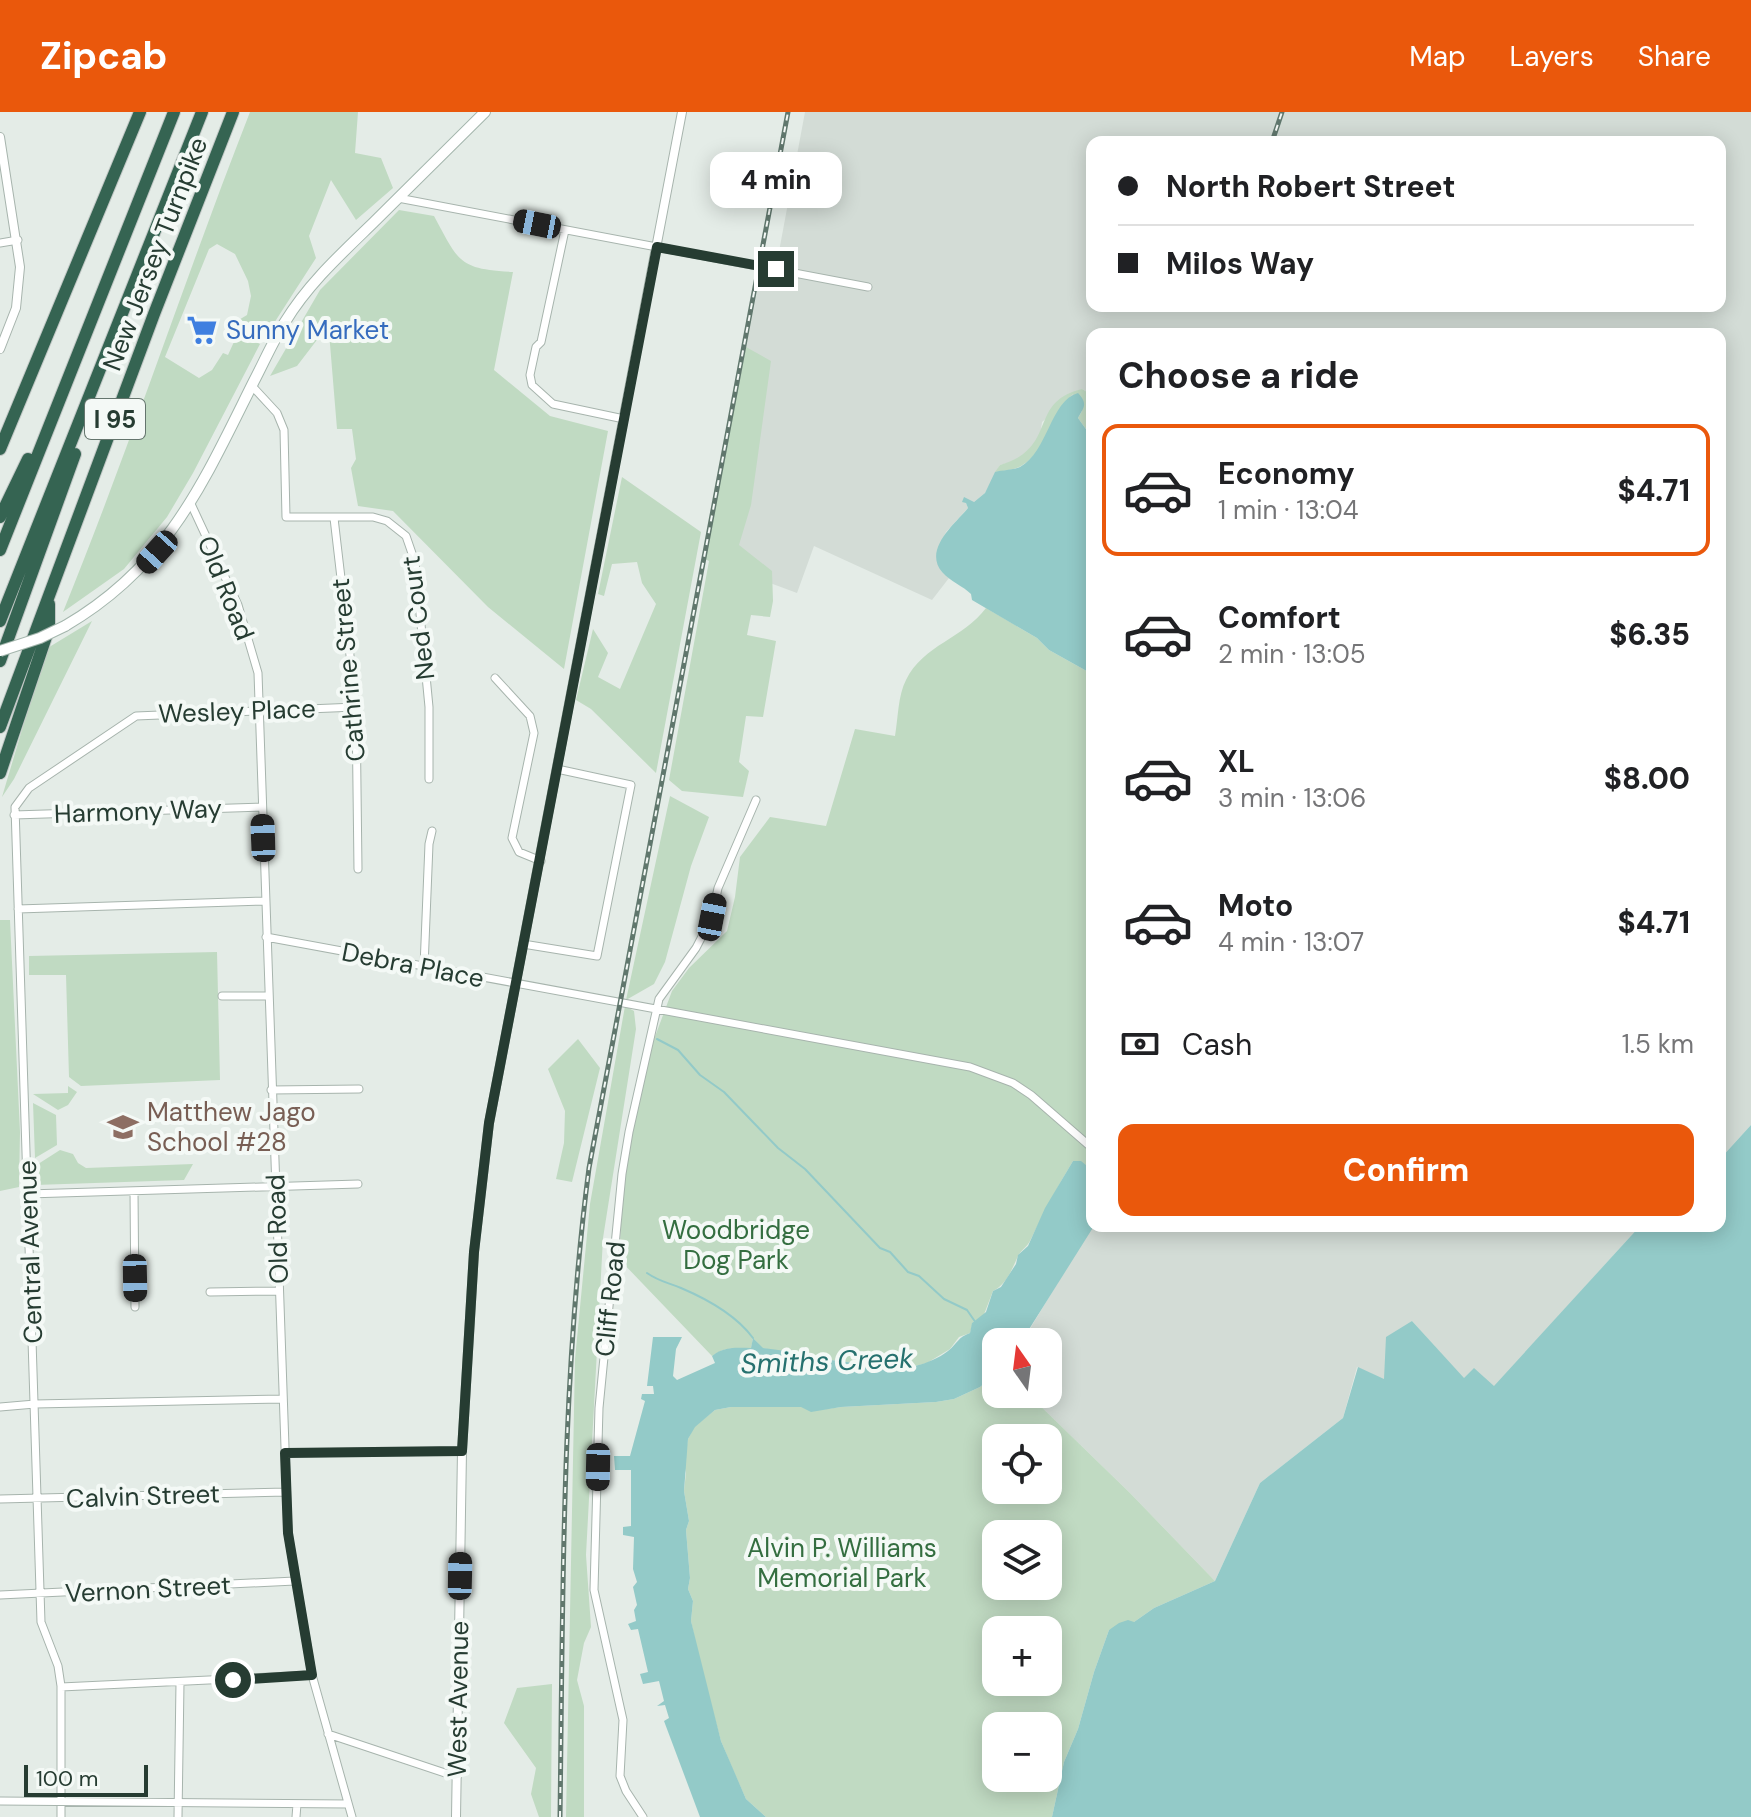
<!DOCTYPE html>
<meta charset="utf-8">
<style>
body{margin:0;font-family:"DM Sans",sans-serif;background:#f2f2f2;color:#202124;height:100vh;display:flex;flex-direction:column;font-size:30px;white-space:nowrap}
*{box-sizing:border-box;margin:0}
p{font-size:26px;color:#757577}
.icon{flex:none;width:44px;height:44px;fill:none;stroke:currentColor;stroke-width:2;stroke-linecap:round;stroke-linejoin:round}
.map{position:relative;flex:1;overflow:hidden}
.details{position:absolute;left:1086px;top:216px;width:640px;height:904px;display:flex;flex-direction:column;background:#fff;border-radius:16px;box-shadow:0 4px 20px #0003}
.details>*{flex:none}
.guide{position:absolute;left:1086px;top:24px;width:640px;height:176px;border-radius:16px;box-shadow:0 4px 20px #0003;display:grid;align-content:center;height:176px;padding:0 32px;background:#fff}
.needle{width:52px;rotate:346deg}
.tools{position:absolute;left:982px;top:1216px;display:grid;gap:16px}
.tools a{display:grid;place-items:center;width:80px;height:80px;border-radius:16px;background:#fff;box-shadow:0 4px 20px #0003;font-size:40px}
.scale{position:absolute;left:24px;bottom:20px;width:124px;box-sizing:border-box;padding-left:8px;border:4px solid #263c32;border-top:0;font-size:22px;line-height:28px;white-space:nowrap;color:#263c32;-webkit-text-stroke:6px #f4f9f6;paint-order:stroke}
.end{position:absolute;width:36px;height:36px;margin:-18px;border:10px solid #263c32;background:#fff;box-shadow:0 0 0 4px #fff}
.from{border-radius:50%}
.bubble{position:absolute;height:56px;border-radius:16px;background:#fff;box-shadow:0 4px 20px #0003;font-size:26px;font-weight:800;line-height:56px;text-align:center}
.car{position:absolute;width:24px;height:48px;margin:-24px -12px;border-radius:10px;box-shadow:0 0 6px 2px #0007;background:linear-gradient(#222 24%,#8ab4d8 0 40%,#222 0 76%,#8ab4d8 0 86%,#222 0)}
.guide b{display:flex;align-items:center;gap:28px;height:76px;font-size:30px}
.guide b+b{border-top:2px solid #e0e0e0}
.guide i{width:20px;height:20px;background:#202124}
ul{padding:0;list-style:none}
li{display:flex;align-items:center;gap:24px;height:132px;margin:0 16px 12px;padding:0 16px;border:4px solid transparent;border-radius:16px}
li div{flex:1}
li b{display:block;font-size:30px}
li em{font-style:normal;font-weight:800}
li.selected{border-color:#ea580c}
li>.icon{width:72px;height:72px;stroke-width:1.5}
h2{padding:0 32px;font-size:36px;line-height:96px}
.pay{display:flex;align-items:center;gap:20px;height:88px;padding:0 32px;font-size:30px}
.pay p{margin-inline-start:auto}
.cta{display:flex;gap:16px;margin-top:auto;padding:16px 32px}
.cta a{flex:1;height:92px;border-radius:16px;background:#ea580c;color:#fff;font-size:32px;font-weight:800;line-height:92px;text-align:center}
header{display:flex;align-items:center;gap:48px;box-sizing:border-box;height:112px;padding:0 40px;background:#ea580c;color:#fff}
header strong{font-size:38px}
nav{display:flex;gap:44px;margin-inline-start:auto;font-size:28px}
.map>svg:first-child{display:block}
.built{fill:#d3dcd6;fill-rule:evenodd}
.green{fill:#c0dac2;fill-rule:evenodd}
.water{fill:#93cac8}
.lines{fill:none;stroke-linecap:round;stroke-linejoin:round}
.stream{stroke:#93cac8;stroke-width:2}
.minor-casing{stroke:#a7b4ad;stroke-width:9}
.tertiary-casing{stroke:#a7b4ad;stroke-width:10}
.secondary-casing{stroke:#a4b6ad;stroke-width:12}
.motorway-casing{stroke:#c2c8c6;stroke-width:14}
.minor{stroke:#fff;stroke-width:7}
.tertiary{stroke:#fff;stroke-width:8}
.secondary{stroke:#fff;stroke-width:10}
.motorway{stroke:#356452;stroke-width:12}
.rail-casing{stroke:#60776d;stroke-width:5}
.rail{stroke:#f4f9f6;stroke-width:2;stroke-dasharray:6;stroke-linecap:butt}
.secondary-bridge-casing{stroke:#a4b6ad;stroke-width:12;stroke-linecap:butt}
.secondary-bridge{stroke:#fff;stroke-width:10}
.route{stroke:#263c32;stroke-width:10}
.labels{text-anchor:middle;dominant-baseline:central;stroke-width:8;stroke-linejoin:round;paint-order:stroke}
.shield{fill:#f4f9f6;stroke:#64756d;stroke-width:2}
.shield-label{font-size:24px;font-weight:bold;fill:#263c32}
.street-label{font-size:26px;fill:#263c32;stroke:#f4f9f6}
.shop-label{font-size:26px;fill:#366cbe;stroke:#f4f9f6;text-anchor:start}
.education-label{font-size:26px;fill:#785e54;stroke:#f4f9f6;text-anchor:start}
.park-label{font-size:26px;fill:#346e40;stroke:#f4f9f6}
.water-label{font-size:28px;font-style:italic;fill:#26716f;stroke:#f4f9f6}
</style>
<header>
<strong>Zipcab</strong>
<nav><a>Map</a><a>Layers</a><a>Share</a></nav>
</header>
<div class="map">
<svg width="1751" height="1705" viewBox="0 0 1751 1705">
<rect width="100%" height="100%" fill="#e4ece7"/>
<path class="built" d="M805 0H1751V1013L1720 1047V222H1092V283L1082 277 1042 310 1040 324 1029 339 1018 348 1000 353 985 381 974 390 966 391 968 396 946 420 938 437 941 459 949 466 932 488 814 434 797 481 705 447 761 159 775 161ZM1092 30H1720V194H1092Z
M1092 1114H1640L1494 1275 1464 1267 1412 1209 1385 1268 1357 1255 1343 1306 1260 1371 1215 1469 1130 1381 1028 1282H1048V1230H1022Z"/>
<path class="green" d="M250 0H358L355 41 381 46 393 76 356 108 331 68 309 124 316 146 267 222 237 209 247 203 251 184 248 169 235 142 217 132 209 137 165 245 199 266 212 258 223 241 228 243 238 221 260 232 193 361 167 405 124 457 63 500C130 335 185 166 250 0Z
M399 98 434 104C459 150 458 157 513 160L494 258 550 304 608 319 564 557 488 495 393 399 358 394 351 356 356 347 352 317H337L328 208 323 220 297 254 270 264 320 178Z
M746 235 771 249 751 393 739 433 772 459 773 489 770 505 751 503 747 523 776 529 763 605 746 604 739 650 749 659 743 685 682 679 669 668 709 449 705 447Z
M1082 277 1092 283V320H1088L1078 306 1082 299 1073 282C1051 302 1047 340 1021 354 1014 358 1003 359 995 360L1000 353C1059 336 1027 290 1082 277Z
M622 365 701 420 656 661 591 597 576 588 593 517 608 541 598 565 620 577 656 492 642 471 637 450 612 452 604 484 598 482Z
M986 496 1037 526 1049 538 1092 562V1058L1073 1049C1057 1075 1043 1102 1030 1129 1027 1135 1021 1138 1018 1144 1012 1157 1007 1172 993 1179L983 1205 973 1210 970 1221 959 1225 950 1237 927 1251 915 1254 881 1246 863 1252 815 1246 762 1236 753 1226 751 1237C736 1236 726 1234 712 1244L619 1147 624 1062 634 1000 653 930 672 879 689 856 727 819 735 785 740 745 770 705 826 714 855 617 895 624C898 607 898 583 906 568 923 533 964 526 986 496Z
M92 509 14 667 2 685 46 537Z
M670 684 709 705 691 754 665 850 654 872 626 888Z
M0 808H10L20 1020 19 1075 0 1079Z
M217 840 220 968 81 974 69 965 66 863H29V844Z
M625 894 634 899 636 917 603 1126 586 1443 591 1515 584 1531 577 1568 584 1594V1705H566L575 1247 590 1092Z
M578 927 600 956 572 1070 556 1067 564 1031 565 999 548 957Z
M68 974 77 980 68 993 58 998 33 982 68 981Z
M33 991 56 1003 57 1033 35 1046Z
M60 1038 73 1042 78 1051 86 1056 193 1052 184 1068 35 1073V1054Z
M996 1262V1282H1028L1130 1381 1215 1469 1154 1496 1134 1510 1109 1518 1094 1560 1078 1617 1064 1650 1052 1705H766L746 1687 733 1658 721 1629 700 1552 691 1509 693 1489 688 1477 690 1466 686 1418 689 1409 684 1379 686 1361 684 1352 688 1327 694 1315 715 1298 731 1295H802L811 1299 841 1295 936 1290 954 1287 980 1275ZM996 1326H1048V1378H996ZM996 1422H1048V1474H996ZM996 1518H1048V1570H996ZM996 1614H1048V1666H996Z
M552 1572 551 1705H539L531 1682 536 1656 504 1611 517 1576Z"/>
<path class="water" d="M1078 281C1088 292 1084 295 1078 306L1088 320H1092V562L1049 538 1037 526 972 488 971 482C963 474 951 470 942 460 923 437 955 412 968 396L966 391 962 390 964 385 974 390 985 381 995 360C1003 358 1014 358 1020 355 1048 340 1050 289 1078 281Z
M1751 1013V1705H1052L1064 1650 1078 1617 1094 1560 1109 1518 1119 1511 1128 1508 1134 1510 1154 1496 1215 1469 1260 1371 1343 1306 1358 1255 1384 1267 1386 1225 1412 1209 1464 1266 1474 1256 1494 1274 1640 1114H1720V1047Z
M1073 1049H1081L1092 1058V1114H1094L1021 1230H996V1262L980 1275 954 1287 936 1290 841 1295 811 1300 801 1295H731L715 1298 695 1315 688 1327 684 1379 689 1409 686 1418 690 1466 688 1477 693 1489 691 1509 721 1629 746 1687 766 1705H700L664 1609 669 1606 665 1593 657 1594 664 1589 659 1569 643 1572 640 1562 648 1560 638 1517 631 1518 628 1512 636 1509 634 1498 637 1493 633 1475 637 1470 633 1457 634 1425 623 1423V1415L631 1414V1358H615L614 1344H630L645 1289 641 1287 642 1282H654L653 1274H647L653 1225H682L676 1237 673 1264 677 1268 715 1251 712 1244C725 1234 736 1236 751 1236L753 1226 763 1236 809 1242 815 1246 863 1252 899 1244 915 1254C927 1251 939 1246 948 1239 957 1232 958 1225 970 1221L972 1211 986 1200 993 1179 1001 1175 1016 1152 1018 1143 1028 1134 1045 1096Z"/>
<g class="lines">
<path class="stream" d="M657 927 678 938 700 963 724 980 778 1036 805 1057 880 1136 890 1140 908 1160 919 1164 944 1187 967 1198 976 1211
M647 1161C660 1170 667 1170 681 1176 707 1187 736 1203 753 1226"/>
<g class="minor-casing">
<path id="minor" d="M398 86 868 175
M565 118 541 230 536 235 530 263 532 273 553 292 624 307
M0 131 18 128
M252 274 277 301 284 318 286 405H373L387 409 406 424 415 450 429 595V667
M191 392 238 493 258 561 288 1421 312 1563 352 1705
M334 406 356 595 358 757
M495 566 530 604 534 621 512 726 519 740 541 749
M14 703 262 695
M18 797 265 789
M266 825 970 955 1013 971 1031 983 1092 1036
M523 832 597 844 631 673 557 657
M424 855 429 732 432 719
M222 884H268
M271 978 359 977
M134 1079 135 1195
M28 1082 358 1072
M210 1180 279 1179
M0 1295 35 1292 283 1287
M285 1341 462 1339
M0 1387 286 1380
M0 1483 295 1469
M61 1575 312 1563
M328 1622 457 1665
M0 1689 348 1692
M61 1705V1574L58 1554 41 1510 15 695 29 676 136 604 356 595
M178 1705 180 1571
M296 1705 297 1692
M643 1705 626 1679 620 1664 623 1608 594 1478 599 1296 622 1062 629 1020 659 887 696 836 712 805 718 776 756 688"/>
</g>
<g class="tertiary-casing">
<path id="tertiary" d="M0 25 20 155 16 196 0 237
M456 1705 462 1339 474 1140 489 1011 682 0"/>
</g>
<g class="secondary-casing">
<path id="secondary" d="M65 514C168 454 203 371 254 269 264 250 273 229 285 210 308 172 341 142 373 111 410 74 448 37 485 0"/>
</g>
<g class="motorway-casing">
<path id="motorway" d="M0 337 140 0
M0 405 28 347
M0 438 174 0
M0 509 202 0
M0 549 75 342
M0 615 154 202 233 0
M0 661 49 516V492"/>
</g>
<use href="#minor" class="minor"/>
<use href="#tertiary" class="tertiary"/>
<use href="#secondary" class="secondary"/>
<use href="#motorway" class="motorway"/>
<g class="rail-casing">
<path id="rail" d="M1272 30 1282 0
M560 1705C563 1488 561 1271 589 1056L788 0"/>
</g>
<use href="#rail" class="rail"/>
<g class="secondary-bridge-casing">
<path id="secondary-bridge" d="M0 539 40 526 65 514"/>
</g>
<use href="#secondary-bridge" class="secondary-bridge"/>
</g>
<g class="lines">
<path class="route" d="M233 1568 312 1563 288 1421 285 1341 462 1339 474 1140 489 1011 657 135 776 157"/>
</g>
<defs>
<g id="supermarket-bare" transform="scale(2.4)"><path d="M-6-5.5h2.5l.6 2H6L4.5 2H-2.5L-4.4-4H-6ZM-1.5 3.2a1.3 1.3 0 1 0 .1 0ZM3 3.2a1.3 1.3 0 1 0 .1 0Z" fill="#3f7fe0" stroke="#f4f9f6" stroke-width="2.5" paint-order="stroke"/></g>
<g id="school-bare" transform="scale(2.4)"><path d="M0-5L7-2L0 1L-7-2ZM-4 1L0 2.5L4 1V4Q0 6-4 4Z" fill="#8d6e63" stroke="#f4f9f6" stroke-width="2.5" paint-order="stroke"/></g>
</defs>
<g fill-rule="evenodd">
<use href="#supermarket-bare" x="202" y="218"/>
<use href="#school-bare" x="123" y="1015"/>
</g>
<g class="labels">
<rect class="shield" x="85" y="287" width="60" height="40" rx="6"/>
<g class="shield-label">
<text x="115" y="307">I 95</text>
</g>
<g class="street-label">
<text transform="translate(155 142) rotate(-69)">New Jersey Turnpike</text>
<text transform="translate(226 476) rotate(68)">Old Road</text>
<text transform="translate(418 506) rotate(-97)">Ned Court</text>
<text transform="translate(348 558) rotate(-95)">Cathrine Street</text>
<text transform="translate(237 599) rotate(-2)">Wesley Place</text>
<text transform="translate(138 699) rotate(-2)">Harmony Way</text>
<text transform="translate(413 853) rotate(11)">Debra Place</text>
<text transform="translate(277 1117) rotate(-92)">Old Road</text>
<text transform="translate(30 1140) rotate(-92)">Central Avenue</text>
<text transform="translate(610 1187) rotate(-84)">Cliff Road</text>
<text transform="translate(143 1384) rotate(-2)">Calvin Street</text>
<text transform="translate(148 1477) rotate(-3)">Vernon Street</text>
<text transform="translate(458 1587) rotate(-89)">West Avenue</text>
</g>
<g class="shop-label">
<text x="226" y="218">Sunny Market</text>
</g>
<g class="education-label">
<text x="147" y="1000">Matthew Jago<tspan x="147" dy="30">School #28</tspan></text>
</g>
<g class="park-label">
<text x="736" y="1118">Woodbridge<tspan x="736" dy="30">Dog Park</tspan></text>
<text x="842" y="1436">Alvin P. Williams<tspan x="842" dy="30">Memorial Park</tspan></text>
</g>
<g class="water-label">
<text transform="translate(827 1249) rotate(-2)">Smiths Creek</text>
</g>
</g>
</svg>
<div class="tools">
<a><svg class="needle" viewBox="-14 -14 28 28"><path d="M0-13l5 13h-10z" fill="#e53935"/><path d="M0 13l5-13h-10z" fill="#757577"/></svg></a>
<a><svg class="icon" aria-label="locate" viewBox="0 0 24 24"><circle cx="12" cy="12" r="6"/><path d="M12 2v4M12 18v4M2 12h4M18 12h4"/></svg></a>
<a><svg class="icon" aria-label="layers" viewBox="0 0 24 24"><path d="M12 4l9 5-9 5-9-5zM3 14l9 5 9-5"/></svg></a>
<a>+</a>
<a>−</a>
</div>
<div class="scale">100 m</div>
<i class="end from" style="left:233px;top:1568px"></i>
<i class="end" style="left:776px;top:157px"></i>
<div class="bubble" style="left:710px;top:40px;width:132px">4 min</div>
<i class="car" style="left:537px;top:112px;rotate:281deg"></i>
<i class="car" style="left:157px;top:440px;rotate:222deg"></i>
<i class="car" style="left:263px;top:726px;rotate:358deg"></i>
<i class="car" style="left:712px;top:805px;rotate:11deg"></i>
<i class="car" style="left:135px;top:1166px;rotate:179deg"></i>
<i class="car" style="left:598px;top:1355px;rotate:181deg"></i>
<i class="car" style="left:460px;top:1464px;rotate:1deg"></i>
<div class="guide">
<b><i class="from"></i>North Robert Street</b>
<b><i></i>Milos Way</b>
</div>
<section class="details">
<h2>Choose a ride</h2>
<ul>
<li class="selected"><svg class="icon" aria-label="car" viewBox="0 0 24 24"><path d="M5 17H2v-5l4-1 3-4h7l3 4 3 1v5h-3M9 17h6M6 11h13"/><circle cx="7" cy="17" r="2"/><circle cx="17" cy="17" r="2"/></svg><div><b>Economy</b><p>1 min · 13:04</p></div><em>$4.71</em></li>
<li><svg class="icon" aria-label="car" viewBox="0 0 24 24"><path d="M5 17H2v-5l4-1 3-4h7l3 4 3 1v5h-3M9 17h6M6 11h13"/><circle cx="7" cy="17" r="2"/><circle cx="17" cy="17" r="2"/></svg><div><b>Comfort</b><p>2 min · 13:05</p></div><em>$6.35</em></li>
<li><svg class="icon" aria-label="car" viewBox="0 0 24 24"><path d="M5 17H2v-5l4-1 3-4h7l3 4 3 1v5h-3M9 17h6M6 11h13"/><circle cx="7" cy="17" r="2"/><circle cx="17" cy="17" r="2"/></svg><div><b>XL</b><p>3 min · 13:06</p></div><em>$8.00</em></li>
<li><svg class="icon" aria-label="car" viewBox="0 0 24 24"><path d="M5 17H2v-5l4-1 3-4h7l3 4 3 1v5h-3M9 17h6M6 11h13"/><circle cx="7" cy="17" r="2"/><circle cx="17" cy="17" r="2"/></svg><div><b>Moto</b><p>4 min · 13:07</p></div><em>$4.71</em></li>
</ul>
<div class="pay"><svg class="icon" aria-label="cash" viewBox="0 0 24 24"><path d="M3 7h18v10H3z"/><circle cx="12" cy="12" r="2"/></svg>Cash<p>1.5 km</p></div>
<div class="cta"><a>Confirm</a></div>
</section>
</div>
